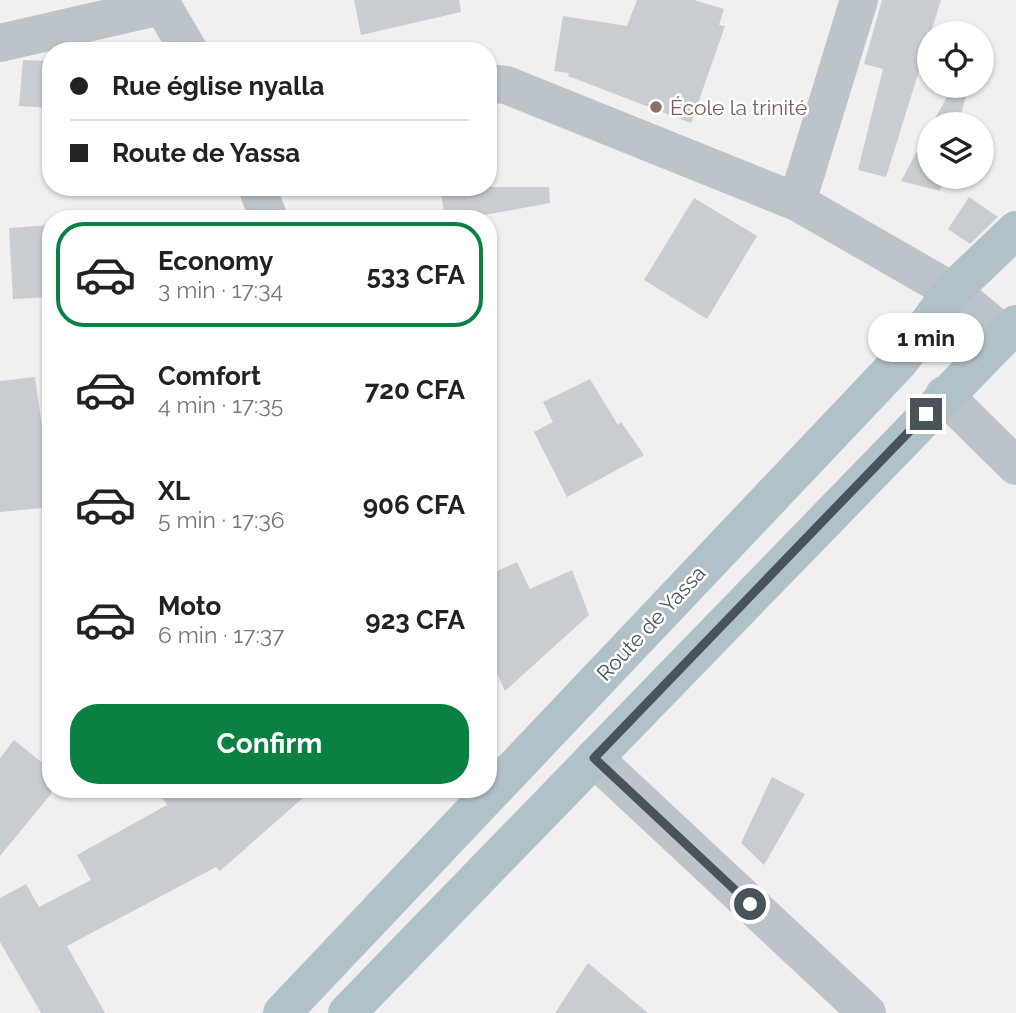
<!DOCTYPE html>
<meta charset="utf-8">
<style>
body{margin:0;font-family:Raleway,sans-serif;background:#f2f2f2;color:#222;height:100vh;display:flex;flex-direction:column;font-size:26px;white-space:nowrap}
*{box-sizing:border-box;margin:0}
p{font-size:23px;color:#767676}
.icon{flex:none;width:38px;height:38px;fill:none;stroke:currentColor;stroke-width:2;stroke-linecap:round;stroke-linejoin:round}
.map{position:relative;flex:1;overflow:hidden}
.sheet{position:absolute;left:42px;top:210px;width:455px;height:588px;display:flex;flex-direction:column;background:#fff;border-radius:28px;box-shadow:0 2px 5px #0004}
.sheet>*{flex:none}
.hud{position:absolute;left:42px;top:42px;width:455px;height:154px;border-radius:28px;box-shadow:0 2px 5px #0004;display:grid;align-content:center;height:154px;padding:0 28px;background:#fff}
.tools{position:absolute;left:917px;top:21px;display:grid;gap:14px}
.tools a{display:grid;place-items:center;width:77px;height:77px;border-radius:50%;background:#fff;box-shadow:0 2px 5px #0004;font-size:35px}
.end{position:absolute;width:32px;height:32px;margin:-16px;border:9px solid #49545a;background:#fff;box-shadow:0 0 0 4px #fff}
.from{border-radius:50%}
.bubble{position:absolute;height:49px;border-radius:24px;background:#fff;box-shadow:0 2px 5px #0004;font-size:23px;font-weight:700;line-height:49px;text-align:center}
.hud b{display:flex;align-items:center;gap:24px;height:66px;font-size:26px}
.hud b+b{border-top:2px solid #e0e0e0}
.hud i{width:18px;height:18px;background:#222}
ul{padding:12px 0 0;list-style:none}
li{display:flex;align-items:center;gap:21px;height:105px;margin:0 14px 10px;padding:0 14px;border:4px solid transparent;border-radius:28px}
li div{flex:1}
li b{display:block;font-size:26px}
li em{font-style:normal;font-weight:700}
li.selected{border-color:#0b8043}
li>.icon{width:63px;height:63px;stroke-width:1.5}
.button{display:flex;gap:14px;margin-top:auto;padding:14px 28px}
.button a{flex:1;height:80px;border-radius:28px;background:#0b8043;color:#fff;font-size:28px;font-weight:700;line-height:80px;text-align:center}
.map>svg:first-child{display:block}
.building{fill:#c9ccd1}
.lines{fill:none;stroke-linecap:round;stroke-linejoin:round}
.minor{stroke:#bcc4ca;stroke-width:38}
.major{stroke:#b1c1ca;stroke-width:38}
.route{stroke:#49545a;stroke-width:9}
.education-dot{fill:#8d6e63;stroke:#fff;stroke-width:2.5}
.labels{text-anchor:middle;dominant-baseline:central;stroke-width:5;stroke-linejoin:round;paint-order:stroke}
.education-label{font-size:21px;fill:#785e54;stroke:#fff;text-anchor:start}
.street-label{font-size:21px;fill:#49545a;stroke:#fff}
</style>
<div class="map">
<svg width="1016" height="1013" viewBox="0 0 1016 1013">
<rect width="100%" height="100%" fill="#f1efef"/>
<path class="building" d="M354 0H459L461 12 361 35Z
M637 0H694L724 9 719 25 725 26 691 123 568 76 569 73 554 71 563 16 627 26Z
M882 0H941L886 177 858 170 883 69 864 64Z
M23 60 51 61V108L19 106Z
M953 86H969L958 124H932Z
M929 129V177H944L940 191 901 181Z
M440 187H549L550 203 463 219H445Z
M969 197 998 217 970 244 948 229Z
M694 198 757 236 707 319 644 280Z
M51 225V297L13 299 9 228Z
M35 377 51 490V507L0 512V381Z
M590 379 618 425 621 422 644 455 567 497 534 432 553 422 543 402Z
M517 562 530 589 572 570 589 615 505 691 488 654V575Z
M14 740 51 770V794L0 856V758Z
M772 777 805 794 764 865 741 843Z
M157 789H313L220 871 216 867 67 946 105 1013H41L0 942V898L26 884 39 907 91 880 77 855 167 805Z
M588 963 648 1013H555Z"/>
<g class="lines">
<path class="minor" d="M159 0 189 51
M0 43 161 6
M488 83 506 85 797 202 952 291 1005 335
M257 187 269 219
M797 202 859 0
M944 395 1016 466
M594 758 867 1013"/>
<path class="major" d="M282 1013 900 361 952 291 1016 230
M347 1013 1016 324"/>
</g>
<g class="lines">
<path class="route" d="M750 904 594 758 926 414"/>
</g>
<circle class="education-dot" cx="656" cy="107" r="7"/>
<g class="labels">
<g class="education-label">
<text x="670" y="107">École la trinité</text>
</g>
<g class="street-label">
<text transform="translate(651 623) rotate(-47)">Route de Yassa</text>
</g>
</g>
</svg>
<div class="tools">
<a><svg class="icon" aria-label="locate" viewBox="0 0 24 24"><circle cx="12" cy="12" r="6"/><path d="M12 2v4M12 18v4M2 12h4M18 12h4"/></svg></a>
<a><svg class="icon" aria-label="layers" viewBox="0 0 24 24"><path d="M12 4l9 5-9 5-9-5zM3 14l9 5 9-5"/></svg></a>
</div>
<i class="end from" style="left:750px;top:904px"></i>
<i class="end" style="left:926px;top:414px"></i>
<div class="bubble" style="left:868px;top:313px;width:116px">1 min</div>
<div class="hud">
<b><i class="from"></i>Rue église nyalla</b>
<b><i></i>Route de Yassa</b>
</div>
<section class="sheet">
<ul>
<li class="selected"><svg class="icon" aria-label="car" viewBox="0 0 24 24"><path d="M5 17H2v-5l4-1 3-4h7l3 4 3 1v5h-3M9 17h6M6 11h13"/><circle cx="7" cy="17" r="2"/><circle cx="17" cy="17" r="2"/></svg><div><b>Economy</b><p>3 min · 17:34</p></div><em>533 CFA</em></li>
<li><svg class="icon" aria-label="car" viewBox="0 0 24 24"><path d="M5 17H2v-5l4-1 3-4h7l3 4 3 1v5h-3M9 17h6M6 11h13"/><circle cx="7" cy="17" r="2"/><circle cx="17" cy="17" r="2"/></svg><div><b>Comfort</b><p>4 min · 17:35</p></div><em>720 CFA</em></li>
<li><svg class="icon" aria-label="car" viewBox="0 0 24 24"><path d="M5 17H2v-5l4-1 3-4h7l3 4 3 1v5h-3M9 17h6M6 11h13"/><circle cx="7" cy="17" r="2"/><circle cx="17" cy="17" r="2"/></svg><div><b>XL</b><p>5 min · 17:36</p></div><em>906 CFA</em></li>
<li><svg class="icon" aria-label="car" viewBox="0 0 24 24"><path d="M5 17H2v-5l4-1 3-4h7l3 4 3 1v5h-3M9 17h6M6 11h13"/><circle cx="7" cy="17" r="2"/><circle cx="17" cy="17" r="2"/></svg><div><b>Moto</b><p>6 min · 17:37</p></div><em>923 CFA</em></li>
</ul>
<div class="button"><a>Confirm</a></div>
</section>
</div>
